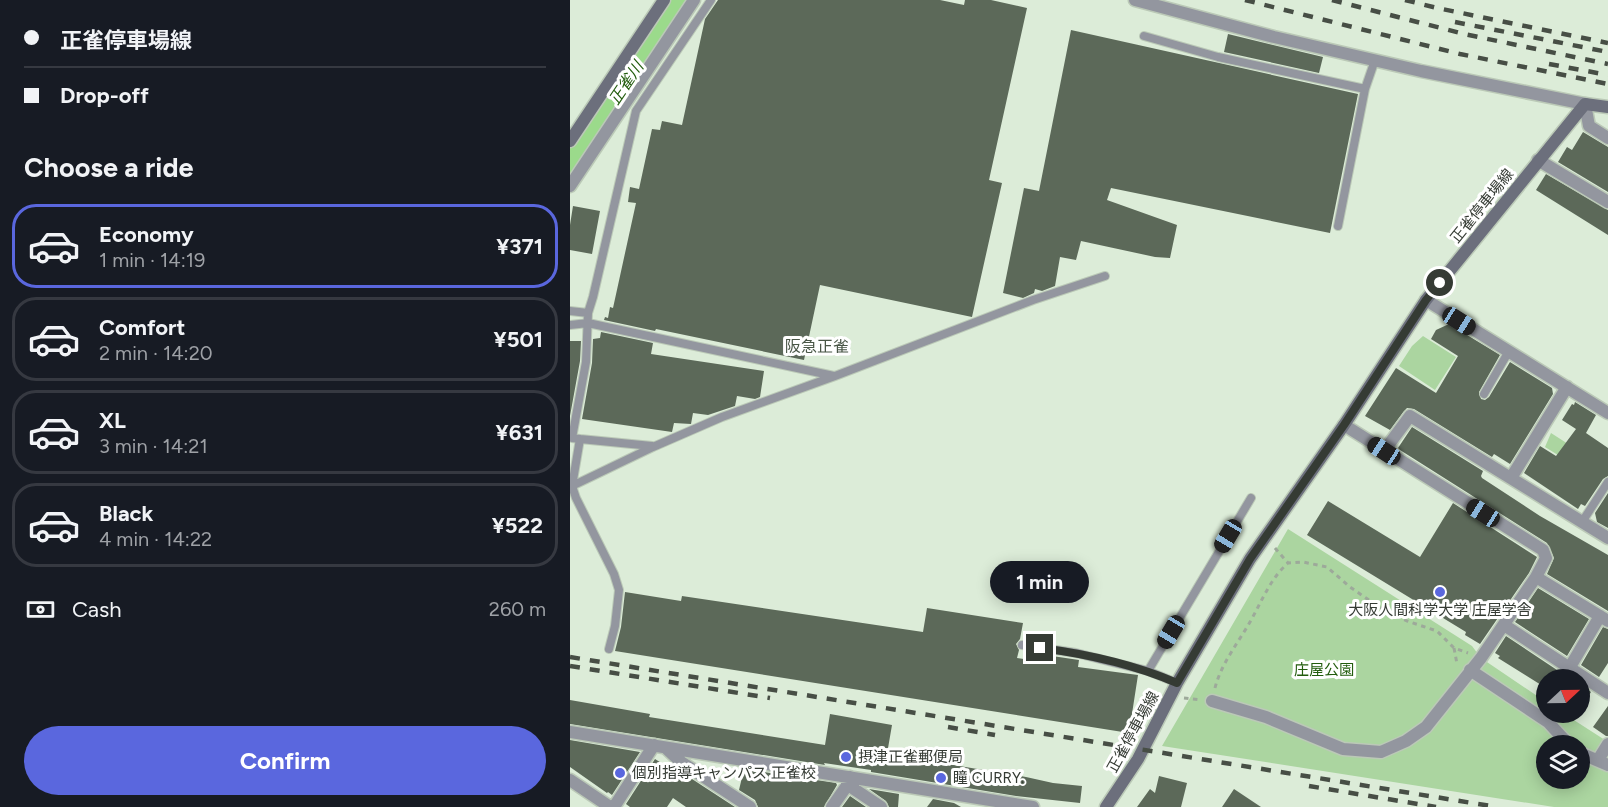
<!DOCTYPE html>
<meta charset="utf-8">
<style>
body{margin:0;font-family:Figtree,"Noto Sans JP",sans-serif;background:#20242c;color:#f1f3f6;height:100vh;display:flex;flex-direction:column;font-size:22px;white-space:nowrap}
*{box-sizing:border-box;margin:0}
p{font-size:20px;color:#9ea1a6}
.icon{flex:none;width:33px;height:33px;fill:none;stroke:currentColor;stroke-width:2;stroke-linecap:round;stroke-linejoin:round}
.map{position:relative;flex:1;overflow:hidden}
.details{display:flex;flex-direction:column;background:#171b24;width:570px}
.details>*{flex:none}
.banner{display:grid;align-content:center;height:132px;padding:0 24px;background:#171b24}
.needle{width:39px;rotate:68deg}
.controls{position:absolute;left:966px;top:669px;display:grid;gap:12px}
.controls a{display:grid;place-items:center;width:54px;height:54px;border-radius:50%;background:#171b24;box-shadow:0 3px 15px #0003;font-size:30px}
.end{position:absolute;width:27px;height:27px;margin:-14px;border:8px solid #353b34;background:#fff;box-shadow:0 0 0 3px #fff}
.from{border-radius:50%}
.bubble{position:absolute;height:42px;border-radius:21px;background:#171b24;box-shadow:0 3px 15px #0003;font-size:20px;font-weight:700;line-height:42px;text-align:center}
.car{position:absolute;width:18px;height:36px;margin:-18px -9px;border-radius:8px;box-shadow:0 0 4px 2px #0007;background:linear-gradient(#222 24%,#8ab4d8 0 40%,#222 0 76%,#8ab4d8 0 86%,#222 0)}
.banner b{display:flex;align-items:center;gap:21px;height:57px;font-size:22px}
.banner b+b{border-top:2px solid #363941}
.banner i{width:15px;height:15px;background:#f1f3f6}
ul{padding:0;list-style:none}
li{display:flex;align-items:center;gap:18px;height:84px;margin:0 12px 9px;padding:0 12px;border:3px solid #363941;border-radius:24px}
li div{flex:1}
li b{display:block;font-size:22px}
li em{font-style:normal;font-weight:700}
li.on{border-color:#5a67de}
li>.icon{width:54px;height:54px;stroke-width:1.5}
h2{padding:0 24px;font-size:27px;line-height:72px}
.pay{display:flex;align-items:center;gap:15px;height:66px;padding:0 24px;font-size:22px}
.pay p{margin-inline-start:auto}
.action{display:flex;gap:12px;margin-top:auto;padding:12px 24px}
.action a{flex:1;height:69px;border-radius:36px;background:#5a67de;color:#fff;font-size:24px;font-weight:700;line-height:69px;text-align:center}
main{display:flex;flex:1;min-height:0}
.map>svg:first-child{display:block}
.green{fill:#abd5a0;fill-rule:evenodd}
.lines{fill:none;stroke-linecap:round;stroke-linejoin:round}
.river{stroke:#9bda8b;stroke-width:28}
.building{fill:#5c6959}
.lane-casing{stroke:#bbc9b7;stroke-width:10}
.street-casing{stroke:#bbc9b7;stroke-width:15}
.secondary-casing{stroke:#bbc9b7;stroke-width:15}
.path{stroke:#9da99a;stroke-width:3;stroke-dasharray:4.5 4.5;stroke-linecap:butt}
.lane{stroke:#93969f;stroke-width:8}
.street{stroke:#93969f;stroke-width:12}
.secondary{stroke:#6c6f7c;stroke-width:12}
.rail{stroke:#474e45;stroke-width:4.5;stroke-dasharray:10 10;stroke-linecap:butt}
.route{stroke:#353b34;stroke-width:8}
.poi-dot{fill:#5a67de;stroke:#fff;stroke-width:2}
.labels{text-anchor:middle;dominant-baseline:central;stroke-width:6;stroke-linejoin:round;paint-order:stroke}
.street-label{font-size:15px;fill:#353b34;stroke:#fff}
.poi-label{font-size:15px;fill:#353b34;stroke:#fff;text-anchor:start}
.park-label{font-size:15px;fill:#225c0d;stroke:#fff}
.water-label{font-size:16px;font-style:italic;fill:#225c0d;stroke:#fff}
.neighbourhood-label{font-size:16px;fill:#495646;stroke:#fff}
</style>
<main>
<section class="details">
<div class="banner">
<b><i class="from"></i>正雀停車場線</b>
<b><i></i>Drop-off</b>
</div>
<h2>Choose a ride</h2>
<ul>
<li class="on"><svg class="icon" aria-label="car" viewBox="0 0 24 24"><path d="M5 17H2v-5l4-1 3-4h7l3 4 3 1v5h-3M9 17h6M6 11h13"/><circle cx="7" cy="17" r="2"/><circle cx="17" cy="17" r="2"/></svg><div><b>Economy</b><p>1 min · 14:19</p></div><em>¥371</em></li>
<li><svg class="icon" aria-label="car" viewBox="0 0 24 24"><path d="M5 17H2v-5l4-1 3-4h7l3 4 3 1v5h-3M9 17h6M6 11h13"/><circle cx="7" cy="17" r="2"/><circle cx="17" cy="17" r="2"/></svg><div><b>Comfort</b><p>2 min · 14:20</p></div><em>¥501</em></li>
<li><svg class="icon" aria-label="car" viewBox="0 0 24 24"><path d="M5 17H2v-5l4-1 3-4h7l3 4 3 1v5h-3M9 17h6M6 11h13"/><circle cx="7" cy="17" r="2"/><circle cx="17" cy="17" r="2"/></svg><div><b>XL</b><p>3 min · 14:21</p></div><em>¥631</em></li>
<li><svg class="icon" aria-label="car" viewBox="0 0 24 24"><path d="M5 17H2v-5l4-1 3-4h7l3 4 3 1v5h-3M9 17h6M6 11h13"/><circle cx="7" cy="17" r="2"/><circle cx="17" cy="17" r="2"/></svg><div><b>Black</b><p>4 min · 14:22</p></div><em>¥522</em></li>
</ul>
<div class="pay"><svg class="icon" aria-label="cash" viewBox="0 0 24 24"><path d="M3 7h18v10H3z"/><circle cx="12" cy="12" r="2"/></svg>Cash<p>260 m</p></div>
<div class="action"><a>Confirm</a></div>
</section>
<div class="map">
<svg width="1038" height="807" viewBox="0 0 1038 807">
<rect width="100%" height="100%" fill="#dcecd8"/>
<path class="green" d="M853 336 886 357 865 390 829 366 842 346Z
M981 433 1037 469 1030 481 975 447Z
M718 529 902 646 911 658 976 702V712L993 713 1038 742V807H984L592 746ZM976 746H1010V778H976Z"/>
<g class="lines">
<path class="river" d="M0 165 112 0"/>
</g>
<path class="building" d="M148 0H370L394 5 395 0H421L457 8 419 180 432 183 402 317 250 285 234 360 86 329 85 331 34 320 35 317 38 318 40 307 43 308 66 203 58 202 60 187 69 189 82 129 90 130 92 121 112 125 135 19Z
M501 30 788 94 760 233 541 188 537 200 607 225 600 258 585 257 511 241 506 260 490 257 485 286 472 291 465 289 464 293 453 298 433 293 454 188 469 191Z
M658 34 753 57 749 73 654 52Z
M1013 132 1038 147V192L988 162 997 147 1002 150Z
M976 174 1038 210V235L966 190Z
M3 206 30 211 22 254 0 250V225Z
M879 324 930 355 909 392 911 399 915 400 919 397 940 362 982 388 983 394 940 464 924 454 922 457 844 409 837 408 834 411 820 430 795 416 826 368 866 393 888 356 861 339 866 330Z
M31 332 83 343 81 354 194 371 190 397 185 399 167 396 165 406 138 415 123 413 121 424 104 423 102 432 12 419 22 363 23 339 30 338Z
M0 341H11L10 361 0 416Z
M1005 402 1026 415 1016 433 1038 448V476L1033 479 1015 506 1011 504 1008 509 954 473 970 446 986 456 1006 429 992 420 1002 404 1004 405Z
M842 427 913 471 911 476 912 478 970 516 1038 555V611L977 574 984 558 977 543 830 450 828 448Z
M1038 493V528L1027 522 1025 513Z
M758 501 850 557 883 503 967 557 959 573 910 644 895 635 896 632 737 535Z
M968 588 1019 619 997 656 945 622Z
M55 592 111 601 112 596 353 632 357 608 453 623 450 639 446 644 449 650 447 658 481 663 482 656 509 660 508 667 568 675 559 733 45 651 51 627Z
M1033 627 1038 629V663L1029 677 1011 665Z
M936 636 1002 680H976V688L928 658 930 656 925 653Z
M1010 684 1021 692 1010 710Z
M0 700 80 714 79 717 255 745 260 714 322 725 317 754 456 777 483 783 512 786 510 803 446 796 301 772V770L254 763 255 765 0 724Z
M1038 706V736H1036L1023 727Z
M0 740 70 752 42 795 38 792 37 793 0 767Z
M85 759 120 781 122 779 165 807H116L103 798 97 807H60L56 804Z
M174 769 266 783 267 785 254 807H188L185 800 169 790Z
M589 776 617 783 611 807H567L580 789 585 793Z
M299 789 329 794 328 807H319L316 801Z
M664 789 691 807H652Z
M280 796 296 807H272Z
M363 799 384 803 391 807H357Z"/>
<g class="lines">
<g class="lane-casing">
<path id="lane" d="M574 36 648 57 795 89 768 226
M795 89 805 60
M0 311 18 313
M0 325 18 323 264 376
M914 394 939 351
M10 439 2 438 16 362 18 313 23 297 66 111 141 0
M0 486H2L10 439 82 446
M1012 522 1038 482
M452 645 506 653 578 671 681 498
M39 649 45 626 49 590 44 574 6 498 2 486 83 447 152 417 265 376 463 300 535 276
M578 671 607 683"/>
</g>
<g class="street-casing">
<path id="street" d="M565 0 704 37 851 71 1015 104 1019 126 1038 138
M968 160 1038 202
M0 186 124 0
M856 300 1038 413
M814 451 840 416 1038 538
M941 478 997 387
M966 577 1038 621
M934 625 1038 693
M1000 667 1030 616
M900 670 978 722 1000 746
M642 701 696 717 773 749 811 752 836 741 856 727 911 658 966 577 976 558 973 550 774 425
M0 732 463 807
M96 748 111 762 180 807
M1010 753 1038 765
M1028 760 1038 744
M280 777 284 789 311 807
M0 780 40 807
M44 807 84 745
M262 807 276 787 280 777"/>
</g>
<g class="secondary-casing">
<path id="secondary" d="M0 141 94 0
M536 807 568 759 607 683 680 559 774 425 856 300 1015 104 1038 107"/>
</g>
<path class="path" d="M705 548 718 563
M884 648 887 664
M645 688C651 664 668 643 680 622 692 601 700 579 718 563L733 562 757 567 780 587 809 607 837 621 867 631 884 648 898 653
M614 698 631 700"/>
<use href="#lane" class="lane"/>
<use href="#street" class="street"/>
<use href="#secondary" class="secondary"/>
<path class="rail" d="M675 0 890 54 1038 84
M762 0 894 34 1038 64
M835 0 867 8 1038 43
M885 22 1038 52
M979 64 1038 75
M0 657 927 807
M0 666 200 698
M378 727 425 735
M739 786 866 807"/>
</g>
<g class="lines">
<path class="route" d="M470 648C518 654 563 664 607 683L680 559 774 425 856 300 870 283"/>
</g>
<g class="poi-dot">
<circle cx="870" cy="592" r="6"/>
<circle cx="276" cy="757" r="6"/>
<circle cx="50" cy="773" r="6"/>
<circle cx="371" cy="778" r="6"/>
</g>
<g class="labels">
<g class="street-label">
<text transform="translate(912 206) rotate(-51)">正雀停車場線</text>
<text transform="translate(563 732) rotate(-61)">正雀停車場線</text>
</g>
<g class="poi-label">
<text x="870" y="610" text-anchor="middle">大阪人間科学大学 庄屋学舎</text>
<text x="288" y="757">摂津正雀郵便局</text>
<text x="62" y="773">個別指導キャンパス 正雀校</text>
<text x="383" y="778">瞳 CURRY.</text>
</g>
<g class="park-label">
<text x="754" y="670">庄屋公園</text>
</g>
<g class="water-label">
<text transform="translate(56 83) rotate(-56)">正雀川</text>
</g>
<g class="neighbourhood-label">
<text x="247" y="346">阪急正雀</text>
</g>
</g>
</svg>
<div class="controls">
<a><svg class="needle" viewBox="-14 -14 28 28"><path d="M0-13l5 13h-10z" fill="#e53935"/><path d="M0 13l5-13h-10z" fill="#9ea1a6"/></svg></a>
<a><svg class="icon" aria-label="layers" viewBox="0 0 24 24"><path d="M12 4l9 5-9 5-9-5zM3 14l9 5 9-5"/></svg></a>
</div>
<i class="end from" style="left:870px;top:283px"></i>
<i class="end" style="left:470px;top:648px"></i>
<div class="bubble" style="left:420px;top:561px;width:99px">1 min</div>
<i class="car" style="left:889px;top:321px;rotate:122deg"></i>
<i class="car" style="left:814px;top:451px;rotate:303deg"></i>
<i class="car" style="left:913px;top:513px;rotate:302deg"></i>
<i class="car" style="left:658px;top:536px;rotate:211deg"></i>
<i class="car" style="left:601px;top:632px;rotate:211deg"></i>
</div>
</main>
